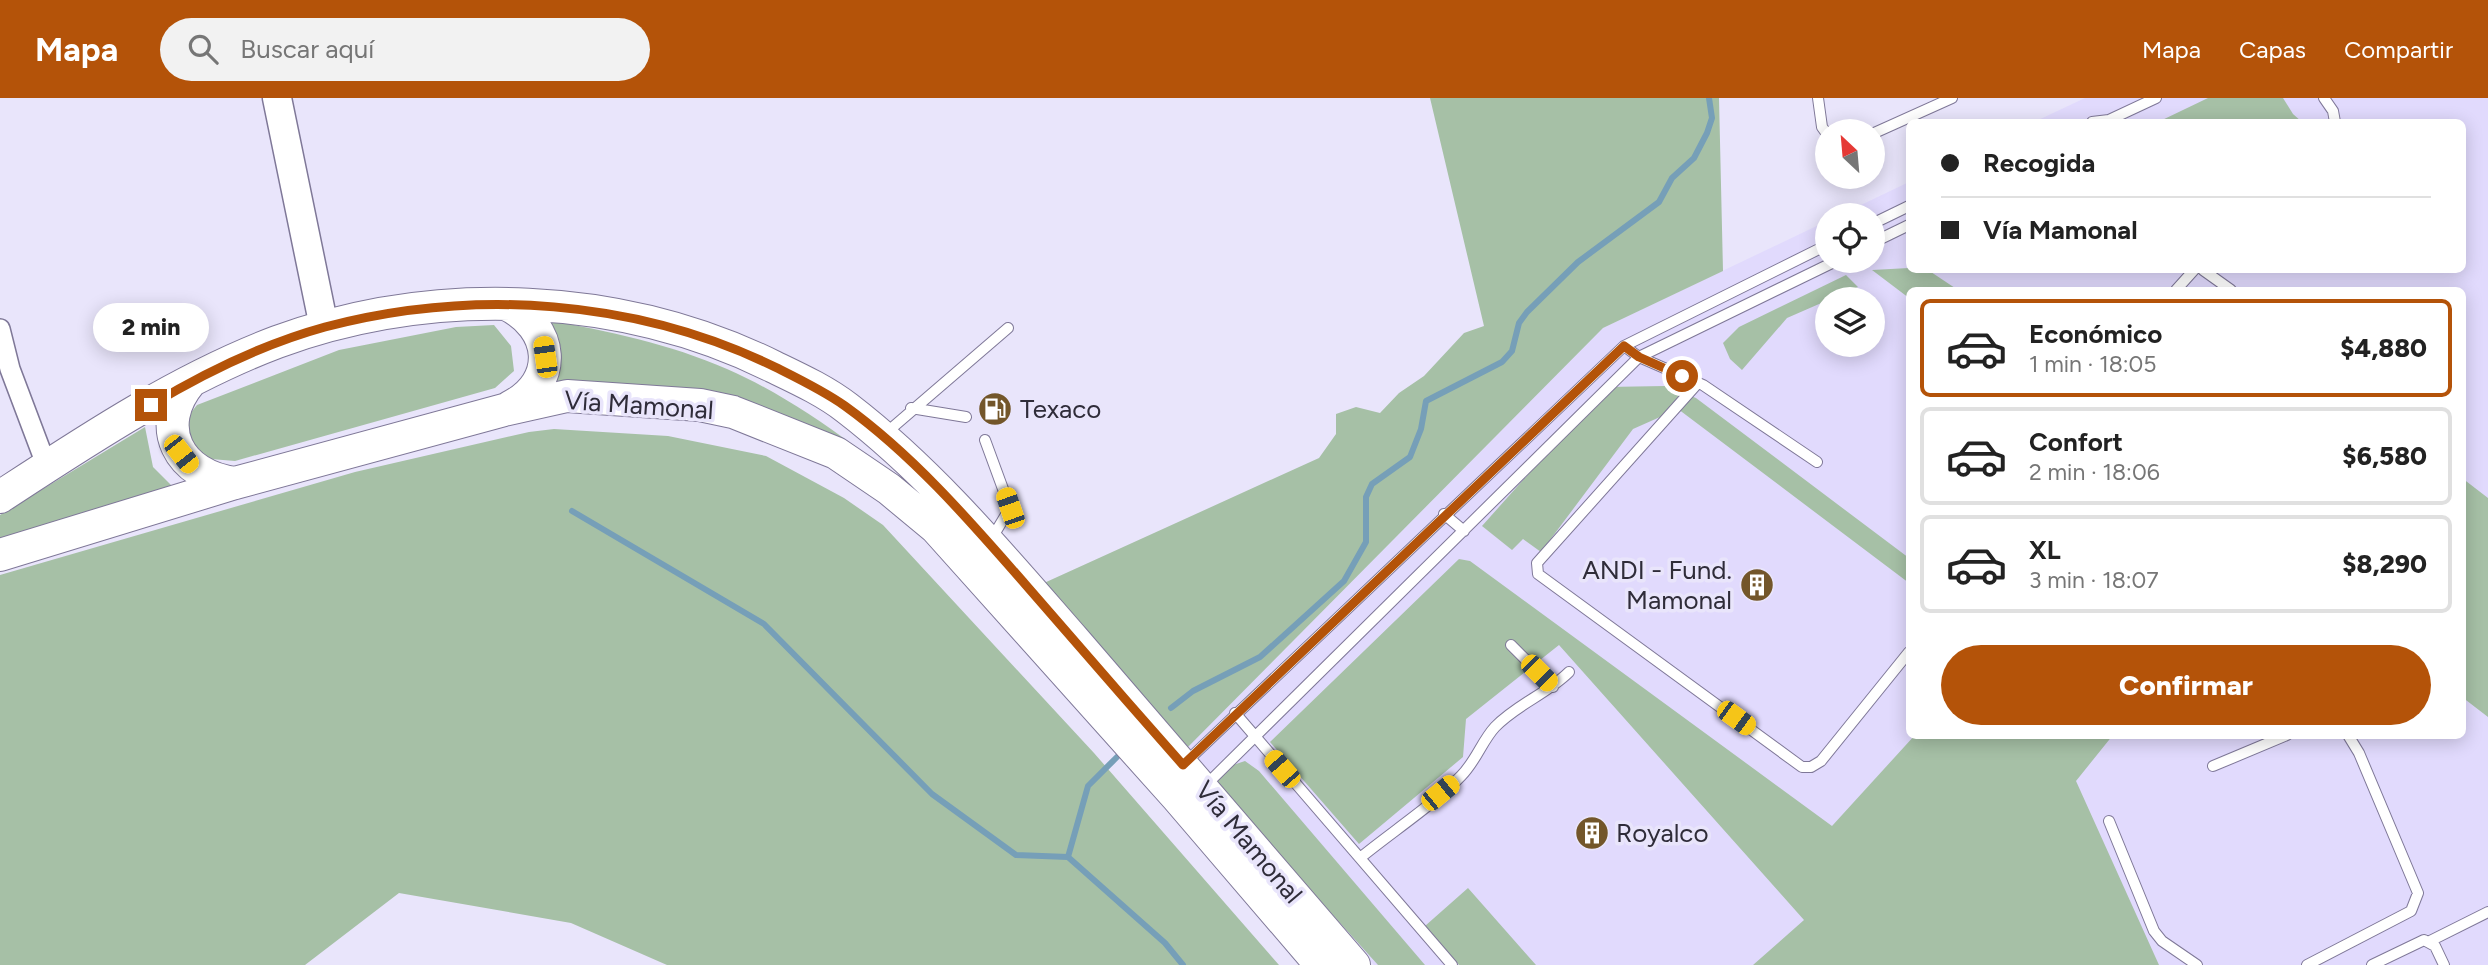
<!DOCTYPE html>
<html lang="es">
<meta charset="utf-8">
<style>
body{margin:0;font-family:Figtree,sans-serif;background:#f2f2f2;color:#222;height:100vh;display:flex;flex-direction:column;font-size:26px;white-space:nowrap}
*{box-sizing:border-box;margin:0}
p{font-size:23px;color:#767676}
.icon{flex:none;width:38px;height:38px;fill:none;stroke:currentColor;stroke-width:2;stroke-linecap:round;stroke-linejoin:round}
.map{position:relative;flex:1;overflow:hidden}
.panel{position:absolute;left:1906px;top:189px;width:560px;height:452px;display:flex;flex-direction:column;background:#fff;border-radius:10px;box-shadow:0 4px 18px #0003}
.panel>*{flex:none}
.hud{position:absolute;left:1906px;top:21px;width:560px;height:154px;border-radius:10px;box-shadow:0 4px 18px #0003;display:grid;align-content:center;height:154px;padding:0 35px;background:#fff}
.needle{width:46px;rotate:334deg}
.buttons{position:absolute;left:1815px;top:21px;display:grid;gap:14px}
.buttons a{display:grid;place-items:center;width:70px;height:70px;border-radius:50%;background:#fff;box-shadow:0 4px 18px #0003;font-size:35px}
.end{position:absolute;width:32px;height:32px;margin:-16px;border:9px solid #b45309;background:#fff;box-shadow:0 0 0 4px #fff}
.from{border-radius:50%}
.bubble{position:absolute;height:49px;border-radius:24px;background:#fff;box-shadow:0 4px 18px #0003;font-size:23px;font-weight:800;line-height:49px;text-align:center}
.car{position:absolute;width:21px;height:42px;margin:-21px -10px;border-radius:9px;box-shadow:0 0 5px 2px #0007;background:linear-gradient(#f5c518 24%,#345 0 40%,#f5c518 0 76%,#345 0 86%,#f5c518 0)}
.hud b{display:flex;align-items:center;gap:24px;height:66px;font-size:26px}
.hud b+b{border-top:2px solid #e0e0e0}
.hud i{width:18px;height:18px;background:#222}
ul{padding:12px 0 0;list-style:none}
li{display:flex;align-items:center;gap:21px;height:98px;margin:0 14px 10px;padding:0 21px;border:4px solid #e0e0e0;border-radius:10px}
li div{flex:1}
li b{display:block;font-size:26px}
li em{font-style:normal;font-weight:800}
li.active{border-color:#b45309}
li>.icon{width:63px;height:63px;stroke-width:1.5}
.action{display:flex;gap:14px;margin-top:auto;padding:14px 35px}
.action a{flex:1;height:80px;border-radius:42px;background:#b45309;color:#fff;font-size:28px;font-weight:800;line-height:80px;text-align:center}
header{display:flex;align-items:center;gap:42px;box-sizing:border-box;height:98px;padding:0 35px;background:#b45309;color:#fff}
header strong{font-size:33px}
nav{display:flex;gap:38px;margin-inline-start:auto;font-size:24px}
.search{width:490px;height:63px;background:#f2f2f2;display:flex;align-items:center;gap:18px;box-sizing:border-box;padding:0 24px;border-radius:38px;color:#767676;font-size:26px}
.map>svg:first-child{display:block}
.built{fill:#e1dafd;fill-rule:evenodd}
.green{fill:#a6c0a6}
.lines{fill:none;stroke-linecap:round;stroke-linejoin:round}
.stream{stroke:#769fb8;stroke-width:6}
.lane-casing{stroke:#7f7898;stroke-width:12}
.street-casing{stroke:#7f7898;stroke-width:22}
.secondary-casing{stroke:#7f7898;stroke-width:31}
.primary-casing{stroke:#7f7898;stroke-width:34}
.lane{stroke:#fff;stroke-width:10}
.street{stroke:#fff;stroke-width:19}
.secondary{stroke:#fff;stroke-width:28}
.primary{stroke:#fff;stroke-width:32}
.route{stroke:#b45309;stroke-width:9}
.labels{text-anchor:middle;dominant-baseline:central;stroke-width:7;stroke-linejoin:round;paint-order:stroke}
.street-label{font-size:26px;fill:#2f2c39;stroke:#e9e5fb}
.poi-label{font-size:26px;fill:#2f2c39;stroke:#e9e5fb;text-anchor:start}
</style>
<header>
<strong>Mapa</strong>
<div class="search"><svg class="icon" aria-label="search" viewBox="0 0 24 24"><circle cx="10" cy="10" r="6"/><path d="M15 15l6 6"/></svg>Buscar aquí</div>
<nav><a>Mapa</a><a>Capas</a><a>Compartir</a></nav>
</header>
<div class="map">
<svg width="2488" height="867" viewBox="0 0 2488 867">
<rect width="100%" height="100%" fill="#e9e5fb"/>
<path class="built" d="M2085 0H2488V867H1374L1186 651 1603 230 1827 123V163H1872V117H1840L1909 84V172H2462V24H2034ZM1909 192H2462V637H1909ZM1827 201H1872V247H1827Z"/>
<path class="green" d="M1430 0H1719L1723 173 1603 230 1186 651 1044 485 1319 360 1336 336V316L1356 309 1380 315 1399 295 1424 278 1464 235 1484 228Z
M2208 0H2283L2293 16 2302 24H2158Z
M1909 170 1928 172 1958 192H1909V200L1872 172Z
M1846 177 1858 189 1787 220 1742 272 1730 261 1723 245 1739 229Z
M547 222C608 233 670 246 727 271 805 305 872 362 940 412L798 331 550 296 561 250Z
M494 227 511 248 514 273 495 290 235 363 211 361 194 355 185 322 197 307 339 252 456 229Z
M1665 288 1696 300 1909 460V485L1678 311 1633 331 1541 454 1523 441 1512 452 1482 428 1606 289Z
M145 329 153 369 177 393 0 443V417Z
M554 331 668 338 766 358 844 400 883 427 1094 655 1279 867H667L571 825 399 795 305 867H0V477L355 374 529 334Z
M2462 380 2488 400V619L2462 599Z
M1459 461 1470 463 1832 728 1915 637H2113L2076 683 2159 867H1753L1804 822 1559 547 1466 621 1463 659 1359 746 1270 644Z
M1245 663 1259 673 1425 867H1378L1216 688 1224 670Z
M1468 790 1536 867H1459L1425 828Z"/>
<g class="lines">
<path class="stream" d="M572 413 764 526 932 696 1016 757 1068 759 1165 845 1183 867
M1171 610 1193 593 1260 559 1344 483 1366 444V399L1372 386 1410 359 1421 331 1426 303 1502 264 1512 253 1519 225 1527 214 1578 164 1659 104 1672 80 1694 60 1707 35 1712 20 1709 0
M1068 759 1088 688 1117 659"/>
<g class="lane-casing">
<path id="lane" d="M1818 0 1822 29 1827 36
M2324 0 2333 13 2335 24
M2092 24 2109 22 2156 0
M1872 36 1952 0
M1872 126 1909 108
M1872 145 1909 127
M2203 172 2231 192
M2176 192 2194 172
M1624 248 1639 259 1703 287 1817 364
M1698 285 1537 465 1538 476 1802 669H1811L1821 663 1909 554
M911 310 966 319
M886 335 1008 230
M985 342 1010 410 992 440
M1444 416 1464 433
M1511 547 1553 589
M1235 615 1452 867
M1185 665 1624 248 1827 147
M2213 668 2287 637
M1206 687 1639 259 1836 163
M2109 723 2154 833 2162 843 2197 867
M1360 760C1393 733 1432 708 1461 678 1476 663 1482 643 1495 629 1517 606 1547 596 1569 574
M2430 843 2488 814
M2307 867 2411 813 2418 795 2359 655 2348 637
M2372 867 2424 842 2435 848 2444 867"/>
</g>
<g class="street-casing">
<path id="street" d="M0 231 10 271 47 369"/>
</g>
<g class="secondary-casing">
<path id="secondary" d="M277 0 324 229"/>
</g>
<g class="primary-casing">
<path id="primary" d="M506 206C554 229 560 284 510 309
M191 283C152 329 179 378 235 385
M0 399C87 342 179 281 277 244 436 186 623 194 774 269 799 281 825 293 847 310 933 376 1004 462 1075 543 1168 651 1261 759 1354 867
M0 457 235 385 504 312 567 298 700 307 733 314 836 355 889 391 936 430 1177 699 1321 867"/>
</g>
<use href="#lane" class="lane"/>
<use href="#street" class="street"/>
<use href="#secondary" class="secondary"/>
<use href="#primary" class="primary"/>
</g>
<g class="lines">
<path class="route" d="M151 307C206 274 263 246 325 229 474 190 636 201 775 269 799 281 824 293 845 308 913 357 970 423 1025 486 1077 546 1130 607 1183 667L1624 248 1639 259 1682 278"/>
</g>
<defs>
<g id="fuel-disc" transform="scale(1.75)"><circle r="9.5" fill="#73562a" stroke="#e9e5fb"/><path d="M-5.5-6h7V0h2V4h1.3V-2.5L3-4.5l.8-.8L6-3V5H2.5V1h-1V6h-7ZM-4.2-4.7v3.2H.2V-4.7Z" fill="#fff"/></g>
<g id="building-disc" transform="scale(1.75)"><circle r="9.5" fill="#73562a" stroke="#e9e5fb"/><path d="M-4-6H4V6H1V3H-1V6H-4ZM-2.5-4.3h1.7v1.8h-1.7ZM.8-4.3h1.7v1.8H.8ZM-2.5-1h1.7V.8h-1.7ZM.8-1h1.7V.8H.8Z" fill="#fff"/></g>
</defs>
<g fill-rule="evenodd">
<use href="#fuel-disc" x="995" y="311"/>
<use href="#building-disc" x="1757" y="487"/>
<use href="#building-disc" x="1592" y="735"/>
</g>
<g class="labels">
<g class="street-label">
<text transform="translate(639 307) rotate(4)">Vía Mamonal</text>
<text transform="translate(1249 744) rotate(50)">Vía Mamonal</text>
</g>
<g class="poi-label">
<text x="1020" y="311">Texaco</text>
<text x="1732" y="472" text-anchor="end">ANDI - Fund.<tspan x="1732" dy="30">Mamonal</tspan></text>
<text x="1616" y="735">Royalco</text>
</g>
</g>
</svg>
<div class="buttons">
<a><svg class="needle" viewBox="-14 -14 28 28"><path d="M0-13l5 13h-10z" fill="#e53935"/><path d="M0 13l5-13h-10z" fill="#767676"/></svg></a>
<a><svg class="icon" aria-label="locate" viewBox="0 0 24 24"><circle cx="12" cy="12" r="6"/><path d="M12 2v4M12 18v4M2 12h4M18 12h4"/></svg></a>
<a><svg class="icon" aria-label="layers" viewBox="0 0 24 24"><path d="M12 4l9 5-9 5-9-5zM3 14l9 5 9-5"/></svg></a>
</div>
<i class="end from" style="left:1682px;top:278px"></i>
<i class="end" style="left:151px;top:307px"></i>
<div class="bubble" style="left:93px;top:205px;width:116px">2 min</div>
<i class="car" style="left:545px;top:259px;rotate:352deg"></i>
<i class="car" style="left:181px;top:356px;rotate:142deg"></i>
<i class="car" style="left:1010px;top:410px;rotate:341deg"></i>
<i class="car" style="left:1539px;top:575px;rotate:135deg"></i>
<i class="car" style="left:1736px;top:620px;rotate:126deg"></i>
<i class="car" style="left:1282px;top:671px;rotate:319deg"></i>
<i class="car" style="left:1440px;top:695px;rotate:51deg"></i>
<div class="hud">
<b><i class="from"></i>Recogida</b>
<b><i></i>Vía Mamonal</b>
</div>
<section class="panel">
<ul>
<li class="active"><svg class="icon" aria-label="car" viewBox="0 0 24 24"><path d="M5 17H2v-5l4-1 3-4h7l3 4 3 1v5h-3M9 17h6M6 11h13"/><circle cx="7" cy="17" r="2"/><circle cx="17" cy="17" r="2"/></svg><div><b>Económico</b><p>1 min · 18:05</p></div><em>$4,880</em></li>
<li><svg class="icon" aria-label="car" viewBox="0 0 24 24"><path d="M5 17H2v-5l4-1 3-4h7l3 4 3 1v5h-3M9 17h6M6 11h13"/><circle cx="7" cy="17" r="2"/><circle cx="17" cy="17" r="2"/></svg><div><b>Confort</b><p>2 min · 18:06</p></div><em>$6,580</em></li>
<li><svg class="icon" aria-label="car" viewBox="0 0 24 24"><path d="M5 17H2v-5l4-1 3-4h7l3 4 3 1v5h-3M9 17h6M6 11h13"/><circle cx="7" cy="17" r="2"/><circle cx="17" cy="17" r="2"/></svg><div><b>XL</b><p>3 min · 18:07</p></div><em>$8,290</em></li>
</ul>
<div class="action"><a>Confirmar</a></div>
</section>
</div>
